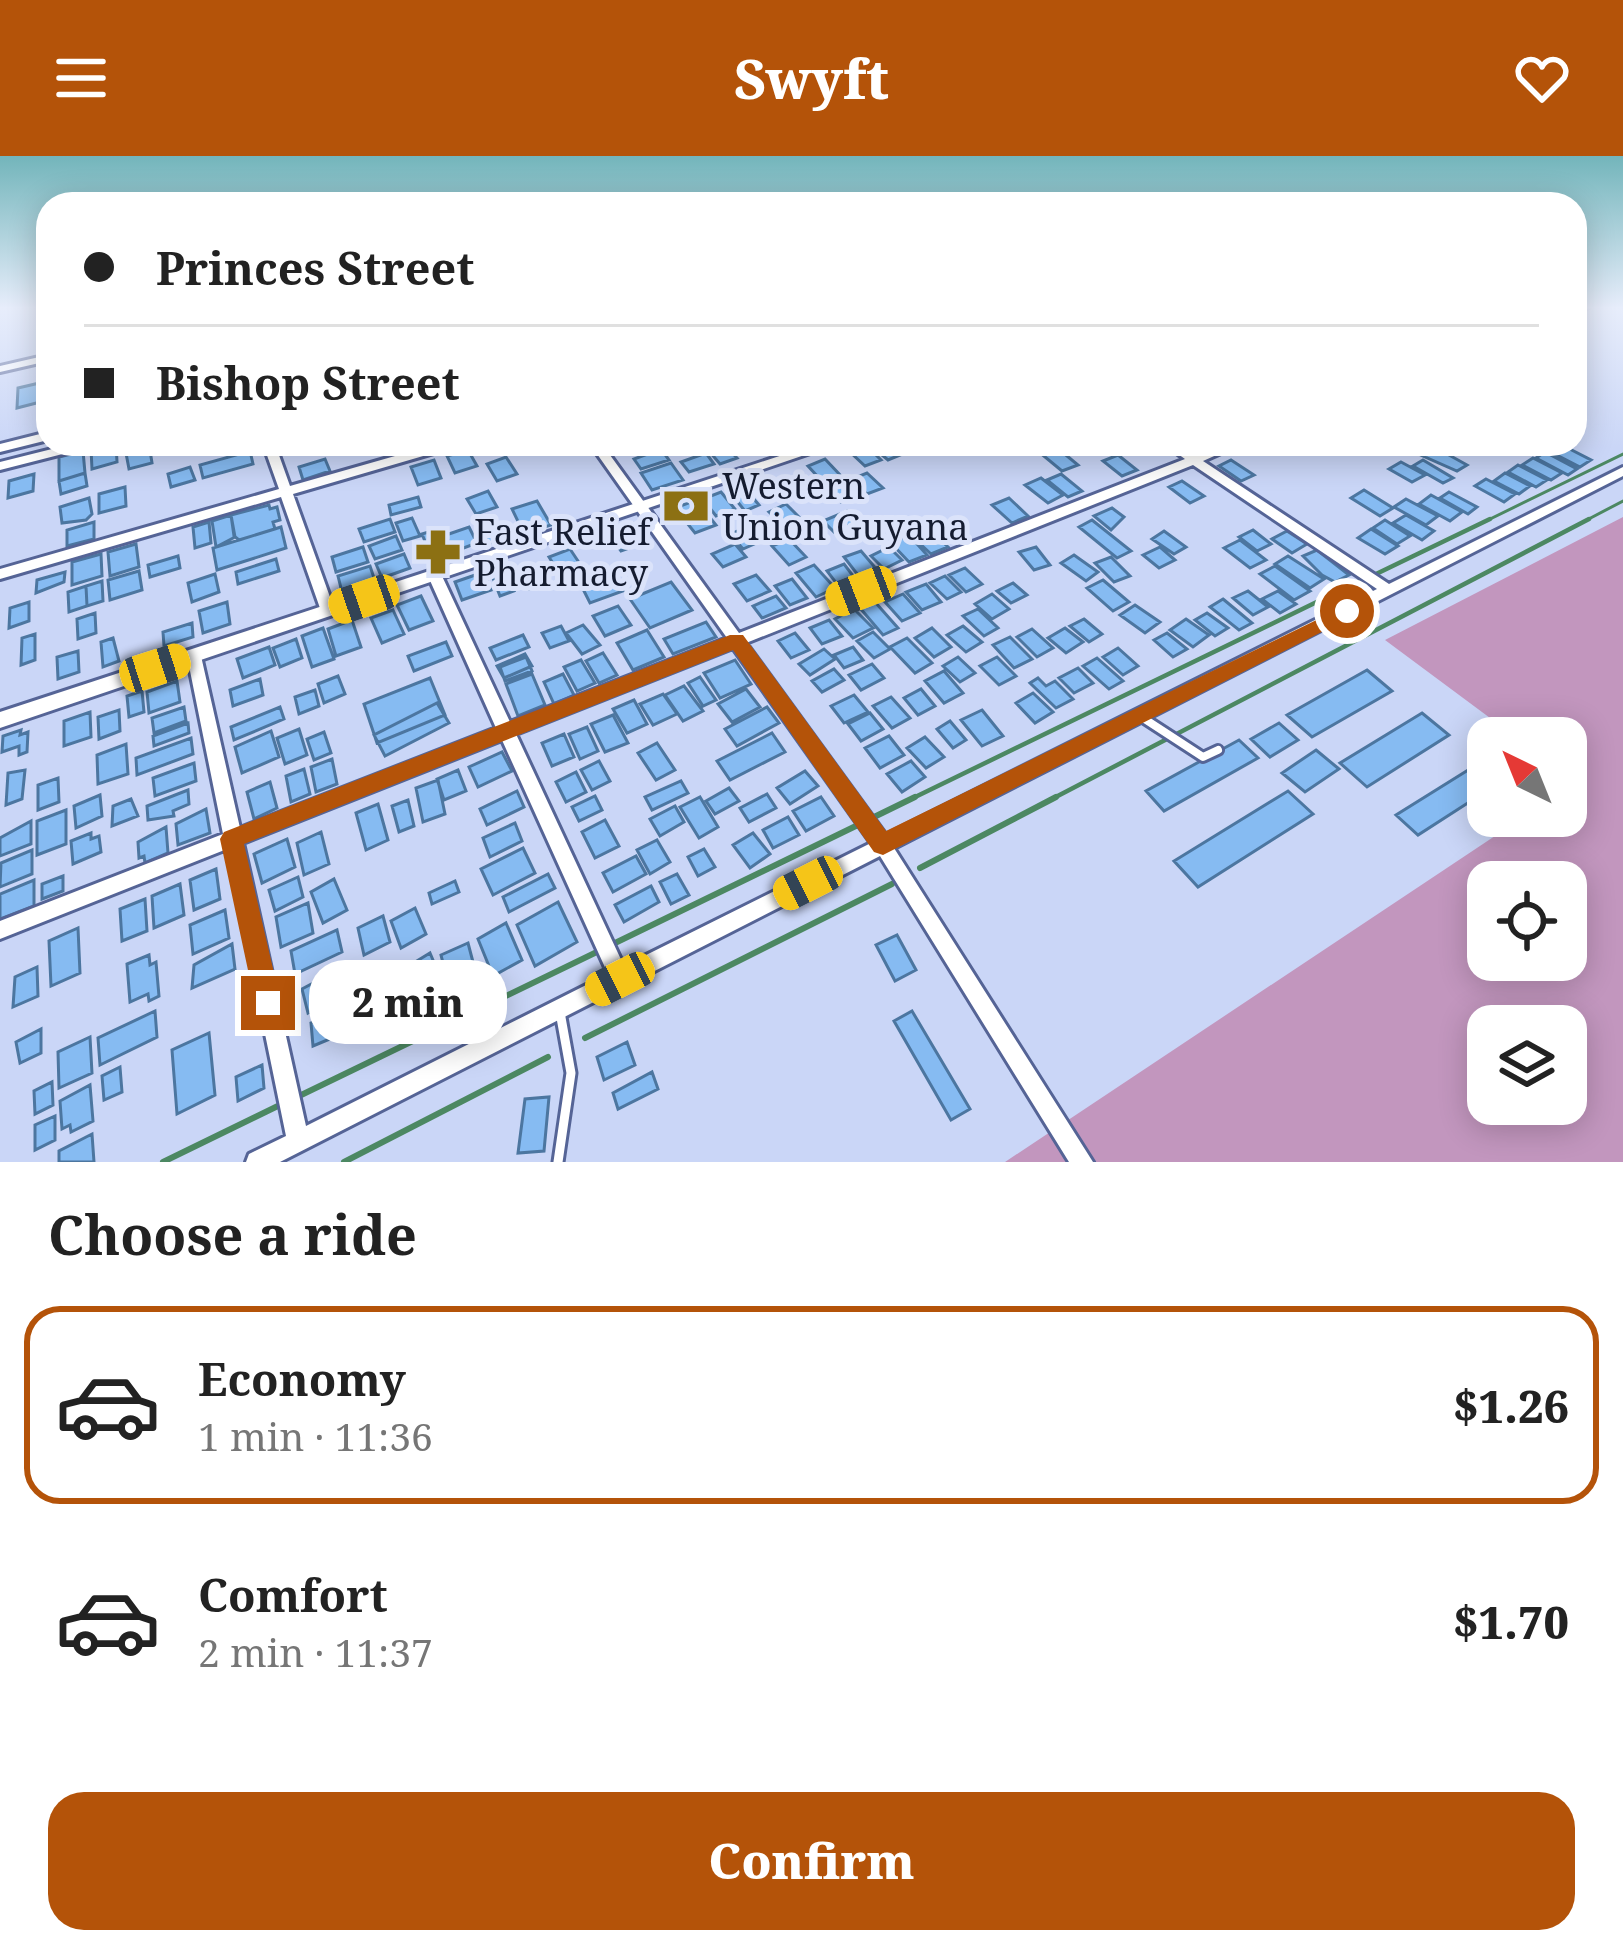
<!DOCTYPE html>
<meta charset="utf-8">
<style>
body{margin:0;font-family:"Noto Serif",serif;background:#f2f2f2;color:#222;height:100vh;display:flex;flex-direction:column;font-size:45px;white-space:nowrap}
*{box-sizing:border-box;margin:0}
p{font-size:39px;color:#767676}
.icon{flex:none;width:66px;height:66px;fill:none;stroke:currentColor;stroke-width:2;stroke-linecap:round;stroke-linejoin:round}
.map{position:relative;height:1006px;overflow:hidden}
.drawer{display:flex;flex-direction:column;background:#fff;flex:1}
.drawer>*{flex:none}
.top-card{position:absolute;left:36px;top:36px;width:1551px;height:264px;border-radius:36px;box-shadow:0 6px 30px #0003;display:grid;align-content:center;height:264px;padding:0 48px;background:#fff}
.needle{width:78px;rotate:317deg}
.buttons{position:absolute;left:1467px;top:561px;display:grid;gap:24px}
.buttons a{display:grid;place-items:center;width:120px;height:120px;border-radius:24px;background:#fff;box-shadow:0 6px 30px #0003;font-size:60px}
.end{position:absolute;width:54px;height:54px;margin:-27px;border:15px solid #b45309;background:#fff;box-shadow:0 0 0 6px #fff}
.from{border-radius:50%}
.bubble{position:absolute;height:84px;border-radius:36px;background:#fff;box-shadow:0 6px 30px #0003;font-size:39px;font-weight:800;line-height:84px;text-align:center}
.car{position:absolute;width:36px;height:72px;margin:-36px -18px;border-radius:15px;box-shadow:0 0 9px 3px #0007;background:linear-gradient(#f5c518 24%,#345 0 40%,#f5c518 0 76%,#345 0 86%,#f5c518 0)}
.top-card b{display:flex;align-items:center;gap:42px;height:114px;font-size:45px}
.top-card b+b{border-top:3px solid #e0e0e0}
.top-card i{width:30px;height:30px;background:#222}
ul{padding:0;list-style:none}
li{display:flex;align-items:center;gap:36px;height:198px;margin:0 24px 18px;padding:0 24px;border:6px solid transparent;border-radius:36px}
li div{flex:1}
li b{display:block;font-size:45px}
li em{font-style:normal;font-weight:800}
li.active{border-color:#b45309}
li>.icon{width:108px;height:108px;stroke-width:1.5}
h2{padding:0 48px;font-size:54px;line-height:144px}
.button{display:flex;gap:24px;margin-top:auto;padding:24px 48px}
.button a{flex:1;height:138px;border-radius:36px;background:#b45309;color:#fff;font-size:48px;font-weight:800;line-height:138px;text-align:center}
header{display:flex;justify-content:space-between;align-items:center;height:156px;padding:0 48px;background:#b45309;color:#fff;font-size:54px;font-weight:800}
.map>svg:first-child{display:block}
.green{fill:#c296be;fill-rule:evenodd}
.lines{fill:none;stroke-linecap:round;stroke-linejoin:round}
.stream-far2{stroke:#4c8862;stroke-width:3}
.stream-far1{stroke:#4c8862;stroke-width:4.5}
.stream{stroke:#4c8862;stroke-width:6}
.building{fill:#86bbf2;stroke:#4c76a0;stroke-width:3}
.service-far1-casing{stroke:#556496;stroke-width:14}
.service-casing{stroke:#556496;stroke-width:15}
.minor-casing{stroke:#556496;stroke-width:6}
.tertiary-casing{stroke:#556496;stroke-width:6}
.service-far1{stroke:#fff;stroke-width:8}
.service{stroke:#fff;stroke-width:9}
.minor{fill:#fff;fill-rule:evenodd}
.tertiary{fill:#fff;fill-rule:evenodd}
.route{fill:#b45309}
.labels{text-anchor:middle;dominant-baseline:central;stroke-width:10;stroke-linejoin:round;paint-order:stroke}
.poi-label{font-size:36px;fill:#151c30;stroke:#dbe3fa;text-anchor:start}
</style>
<header><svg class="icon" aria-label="menu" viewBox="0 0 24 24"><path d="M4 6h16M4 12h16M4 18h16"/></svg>Swyft<svg class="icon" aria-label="heart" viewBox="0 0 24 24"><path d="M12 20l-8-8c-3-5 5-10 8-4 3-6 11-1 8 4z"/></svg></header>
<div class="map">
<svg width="1623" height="1006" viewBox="0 0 1623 1006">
<rect width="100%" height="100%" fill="#cad6f7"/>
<path class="green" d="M1623 361V1006H1005L1525 660H1566V633L1576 626 1566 618V582H1517L1385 484ZM1488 726H1566V804H1488ZM1488 870H1566V948H1488Z"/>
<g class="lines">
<path class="stream-far2" d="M1484 366 1623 298
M1583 366 1623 345"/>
<path class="stream-far1" d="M1374 419 1490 363
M909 644 1364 423
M1050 644 1589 363"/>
<path class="stream" d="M872 662 915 641
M920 712 1056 641
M613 788 862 667
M585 882 892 728
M295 942 603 793
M163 1006 284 947
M344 1006 548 901"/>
</g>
<path class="building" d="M48 225V244L17 252 18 232Z
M116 288 117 306 92 313 91 293Z
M149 288 152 307 129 313 125 292Z
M703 288H724L737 302 720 308Z
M869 288H895L905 297 888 304Z
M1560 288 1591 304 1580 311 1547 294Z
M866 289 881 304 865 310 850 296Z
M1055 290 1078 309 1062 315 1039 296Z
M661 293 669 304 641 313 634 303Z
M1439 293 1449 299 1467 309 1457 315 1423 300Z
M468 294 477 310 455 317 447 300Z
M83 295 85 317 59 325V301Z
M250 295 253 308 203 322 200 309Z
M1545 296 1577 313 1568 319 1536 302Z
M706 297 714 308 689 316 681 306Z
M1118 299 1137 314 1122 320 1103 305Z
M506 301 517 318 497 325 487 308Z
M1533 302 1562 317 1551 324 1522 309Z
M325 303 330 315 303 324 299 311Z
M825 303 859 339 841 346 808 310Z
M434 304 441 322 418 329 411 311Z
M1231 304 1254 319 1241 325 1219 310Z
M1423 304 1453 322 1443 327 1413 310Z
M1401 306 1425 319 1412 326 1389 313Z
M671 307 683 324 652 334 641 317Z
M1518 309 1547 324 1536 331 1508 316Z
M190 311 195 324 171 331 168 318Z
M85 317 87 330 61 338 59 325Z
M867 317 883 332 867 338 852 323Z
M1505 317 1530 330 1519 338 1494 325Z
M34 318 33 335 8 342 9 325Z
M1061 318 1082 335 1068 341 1047 324Z
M1041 322 1063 339 1048 347 1025 329Z
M1486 323 1515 338 1504 346 1475 330Z
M1182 325 1204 340 1190 347 1169 331Z
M742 329 759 349 745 355 728 334Z
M125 331 126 350 99 357V338Z
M1364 334 1393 352 1380 360 1351 342Z
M488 335 497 351 476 358 467 343Z
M721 336 735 353 716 360 703 343Z
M1449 336 1477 351 1468 358 1440 342Z
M1431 339 1462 356 1450 365 1419 348Z
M418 341 421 351 391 359 389 349Z
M89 342 92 358 86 364 62 367 60 351Z
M1009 342 1028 360 1012 367 992 349Z
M1406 343 1438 360 1426 369 1394 351Z
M696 344 716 369 695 377 675 352Z
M537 345 551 369 524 378 512 353Z
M786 348 801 363 784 371 769 356Z
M269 349 270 353 277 351 280 364 273 366 275 373 239 384 234 380 231 359Z
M1112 352 1124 361 1111 374 1094 360Z
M847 355 858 366 834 376 823 365Z
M231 359 235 381 216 391 212 365Z
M1406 359 1434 375 1422 384 1393 367Z
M412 362 420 380 403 385 396 367Z
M390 363 395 376 364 386 359 373Z
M491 363 508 380 488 388 479 367Z
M1092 364 1131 395 1117 402 1079 371Z
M1385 364 1410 380 1397 388 1373 372Z
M94 366V383L67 390V374Z
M209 366 211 387 195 392 193 371Z
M633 367 646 386 621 395 608 377Z
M750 370 763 384 743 393 730 378Z
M281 371 286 392 217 414 213 392Z
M469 371 477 387 453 396 446 379Z
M438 373 447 395 431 400 422 378Z
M1371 373 1398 390 1385 398 1358 382Z
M1253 374 1271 388 1257 395 1239 381Z
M931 375 948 391 931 398 914 382Z
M1164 375 1186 391 1174 398 1152 383Z
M1287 375 1307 388 1292 397 1272 383Z
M909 379 927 399 909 406 891 387Z
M396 380 402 394 375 403 369 390Z
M789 383 806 401 789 409 772 390Z
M1240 384 1266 404 1250 412 1224 392Z
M136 388 139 411 110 420 108 396Z
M735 388 746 401 723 411 712 398Z
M363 391 368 406 336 416 332 401Z
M889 391 902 404 884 413 871 400Z
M1036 391 1050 409 1034 414 1019 396Z
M1160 391 1175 404 1159 412 1143 399Z
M570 393 582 411 561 420 549 401Z
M1317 394 1349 419 1335 426 1322 419 1303 400Z
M861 395 879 416 861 423 844 401Z
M101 398 102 420 72 429V406Z
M404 398 410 412 382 422 376 408Z
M1074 399 1098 416 1086 425 1061 407Z
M178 400 180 412 150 421 148 409Z
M1288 400 1324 423 1310 432 1275 408Z
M1111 401 1130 420 1114 426 1095 407Z
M276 403 279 415 238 428 236 416Z
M844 408 857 425 840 432 827 415Z
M537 409 547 427 529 433 520 415Z
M814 409 835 432 816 441 796 417Z
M370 410 375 425 342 436 338 420Z
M1275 410 1310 435 1294 444 1260 418Z
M965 412 982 428 966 436 949 419Z
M504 413 514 435 500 440 491 417Z
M139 415 142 434 110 444 108 424Z
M65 416 64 426 36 437 37 424Z
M484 416 491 434 462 444 455 426Z
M215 418 219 436 192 446 188 427Z
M756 419 770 435 747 445 734 428Z
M945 420 961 436 947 443 930 427Z
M616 421 623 435 590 447 583 433Z
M792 423 807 442 790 449 775 430Z
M1103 424 1129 446 1113 455 1087 432Z
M102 425 103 445 87 450 86 430Z
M671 426 692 454 650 472 630 443Z
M1013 427 1027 439 1011 447 997 435Z
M926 428 941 446 922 454 906 436Z
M86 430 87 450 69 456 68 436Z
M1248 435 1268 451 1253 459 1233 442Z
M1278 435 1296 448 1280 457 1262 443Z
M903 438 920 457 902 465 885 446Z
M992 438 1009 453 992 463 975 448Z
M421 440 433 465 409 474 397 449Z
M776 440 786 452 762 462 753 450Z
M1223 443 1252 467 1239 474 1210 451Z
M29 446V465L9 472 10 452Z
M227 446 230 468 203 477 199 455Z
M875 446 898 472 883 479 860 452Z
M1135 449 1160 466 1145 477 1120 459Z
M618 450 631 469 605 480 593 460Z
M854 453 873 472 853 482 835 463Z
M978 453 998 472 984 480 963 460Z
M393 454 404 478 382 487 371 462Z
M95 457 96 477 78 483 77 463Z
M1207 457 1228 472 1215 480 1195 464Z
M1084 463 1102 478 1089 486 1070 470Z
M1186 463 1209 479 1193 491 1170 474Z
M352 464 361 491 336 500 328 473Z
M829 464 842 480 822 488 810 472Z
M706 466 716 481 673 498 664 483Z
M192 467 193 481 164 490 163 476Z
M583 469 600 489 582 498 566 477Z
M561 470 569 485 550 492 542 477Z
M963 470 982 486 966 496 947 479Z
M323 472 334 503 312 511 302 480Z
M932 472 951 491 934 501 915 482Z
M1065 472 1083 486 1066 497 1048 482Z
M1032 473 1053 492 1037 501 1017 481Z
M647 474 664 501 633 514 617 487Z
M873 476 890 493 874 502 857 485Z
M795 477 809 494 791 502 778 485Z
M1167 477 1187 493 1173 501 1154 484Z
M35 478V504L21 509 22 482Z
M523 479 529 491 496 504 490 492Z
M1010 481 1032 503 1014 512 993 489Z
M113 482 119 505 103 511 101 486Z
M907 482 932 507 915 517 890 491Z
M296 483 302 502 280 511 273 492Z
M446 486 452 500 414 515 408 500Z
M269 491 275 509 243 522 237 503Z
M853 491 863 504 844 512 834 499Z
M1118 492 1138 510 1123 519 1103 501Z
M824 493 835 503 810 519 799 508Z
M78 495 79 516 58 523 57 501Z
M603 497 617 519 599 527 586 505Z
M525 498 532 510 504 522 497 510Z
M526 501 532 515 505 525 500 511Z
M958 501 975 517 960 526 943 510Z
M997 501 1016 520 999 529 980 510Z
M1097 502 1123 525 1109 533 1083 510Z
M581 504 595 527 577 535 564 511Z
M735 504 751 528 720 542 704 517Z
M872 508 884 522 861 534 849 519Z
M1078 512 1093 527 1074 537 1059 522Z
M834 513 844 524 822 536 812 525Z
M1367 514 1392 535 1312 581 1287 559Z
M944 515 963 537 944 547 925 525Z
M532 518 545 549 518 560 506 528Z
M563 518 574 539 554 548 544 526Z
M338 520 345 538 324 547 318 528Z
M700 521 716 544 703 550 688 527Z
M430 522 445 559 377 587 364 548Z
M1038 522 1046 530 1055 525 1073 543 1056 552 1030 527Z
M260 523 263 539 233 550 230 534Z
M177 525 180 546 149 557 147 536Z
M684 530 703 555 683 565 665 539Z
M746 533 760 551 732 566 718 548Z
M921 533 935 550 918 559 904 542Z
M315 534 319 550 299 558 295 541Z
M142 535 144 556 129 561 127 540Z
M1033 537 1053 556 1035 567 1016 547Z
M663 538 677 558 653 569 640 548Z
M854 539 868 556 844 567 831 550Z
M891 541 910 562 892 572 873 550Z
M634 544 647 568 627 577 613 553Z
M437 547 449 567 385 600 374 579Z
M184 551 186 565 154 577 152 562Z
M280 551 284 563 234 584 231 571Z
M767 551 779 567 737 590 725 573Z
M119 554 120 575 99 583 98 561Z
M982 554 1003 580 982 590 961 564Z
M90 556 91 581 64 590V565Z
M870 557 883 573 861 585 848 568Z
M1422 557 1449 579 1367 631 1340 607Z
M613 559 628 587 605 596 591 568Z
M950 565 966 584 953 592 937 573Z
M188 567 189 577 154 590 153 580Z
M1279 567 1298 584 1270 601 1251 583Z
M587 571 598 595 580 603 569 578Z
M299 573 307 599 285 608 277 582Z
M21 574 20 579 28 576 27 596 19 599V590L2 596 3 580Z
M271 575 279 601 242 617 235 591Z
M324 576 331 597 314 604 307 583Z
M772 577 785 596 730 624 717 605Z
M564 578 574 601 552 610 542 587Z
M889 580 904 599 880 612 865 592Z
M925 581 944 601 926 612 907 592Z
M191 582 193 598 137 619 136 602Z
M1239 584 1258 602 1164 655 1146 635Z
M657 587 675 614 656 624 638 597Z
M126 588 128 618 98 628 97 599Z
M1316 594 1339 613 1305 636 1282 617Z
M502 596 512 615 478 631 469 611Z
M332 603 337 628 316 636 311 611Z
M599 605 610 625 592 634 581 614Z
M911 605 925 621 902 636 887 618Z
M1481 606 1488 611V634L1418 679 1396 659Z
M194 607 196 625 155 640 153 622Z
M304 613 310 638 291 646 286 620Z
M25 614 22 643 6 649 8 617Z
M458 614 466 635 444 644 437 623Z
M805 615 818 630 790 648 777 632Z
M576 616 586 636 566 646 556 626Z
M58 622 59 646 38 654V629Z
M438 624 445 658 423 666 416 632Z
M681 625 688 637 652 654 645 641Z
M270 626 277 652 254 663 247 636Z
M729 632 739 645 715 658 706 645Z
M188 634 189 648 173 655 174 660 148 664 147 650Z
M517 635 524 651 487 669 480 653Z
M1288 635 1313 658 1198 731 1174 705Z
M767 638 776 652 749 666 740 652Z
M100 639 102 660 76 672 74 650Z
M595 640 602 654 579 665 572 651Z
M700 641 718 671 699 682 680 651Z
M821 641 834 660 806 675 793 655Z
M131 643 138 660 112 670 113 650Z
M408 644 414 670 399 676 392 650Z
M378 648 388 684 366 694 356 657Z
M675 650 684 666 660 680 650 663Z
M206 653 210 677 178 689 176 668Z
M66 654V688L37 699V665Z
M788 661 799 679 773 692 763 674Z
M605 664 619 690 595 702 582 676Z
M31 665V688L0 700V682Z
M515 667 522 685 490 701 483 682Z
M166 671 168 697 145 707 144 700 139 702 138 686Z
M321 676 329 708 304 719 297 687Z
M91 677V683L99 680 101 696 73 708 71 685Z
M753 677 770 698 750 712 733 689Z
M287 683 295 711 262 727 254 698Z
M657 684 670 706 650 718 637 694Z
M523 692 535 717 493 739 481 713Z
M704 693 715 711 698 720 688 701Z
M32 694V718L0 731 1 707Z
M636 700 646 718 613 736 603 717Z
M216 713 220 743 194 754 190 724Z
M548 718 555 732 509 756 503 741Z
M677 718 689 739 671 748 660 726Z
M63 720V735L42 743V728Z
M298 721 303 741 275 755 269 734Z
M334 723 347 754 323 767 311 736Z
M34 724V750L0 763V738Z
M455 725 459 736 432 748 429 737Z
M180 728 184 759 154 772 152 740Z
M651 730 659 746 624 766 615 749Z
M145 743 147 775 122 785 120 753Z
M558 746 577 786 535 810 517 769Z
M308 747 313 777 281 791 276 761Z
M415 752 426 778 401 792 391 765Z
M225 754 229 782 193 798 190 769Z
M383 760 390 786 364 799 358 772Z
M506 767 522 804 493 820 478 783Z
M78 772 80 817 51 830 49 785Z
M337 774 342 796 295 818 291 795Z
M897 779 916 814 895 825 876 789Z
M468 787 479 829 452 842 441 799Z
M232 788 235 813 192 832 194 809Z
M430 797 446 835 418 852 402 814Z
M149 799 150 809 156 806 159 840 149 845 148 838 130 846 127 808Z
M351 807 358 830 308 857 302 833Z
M37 811 38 840 13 851 15 821Z
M391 823 402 863 377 875 367 834Z
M364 844 368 867 313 890 311 867Z
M155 855 157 881 100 909 98 882Z
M912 855 970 953 951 964 894 865Z
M41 873V897L20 907 16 886Z
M209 877 215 939 177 958 172 894Z
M90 881 92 917 59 932 58 896Z
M627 886 635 909 604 924 597 901Z
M262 909 264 932 238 945 236 921Z
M120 911 122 936 104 944 102 920Z
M652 916 658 933 618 953 613 937Z
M52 926 53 949 35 958 34 935Z
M90 929 93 965 71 976 70 969 62 973 60 945Z
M549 941 544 995 518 997 525 943Z
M55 960V984L35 994V969Z
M92 978 94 1006H59V995Z"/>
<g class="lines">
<g class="service-far1-casing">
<path id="service-far1" d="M1140 560 1203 601 1218 594"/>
</g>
<g class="service-casing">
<path id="service" d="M558 1006 571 917 560 856"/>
</g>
<g class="minor-casing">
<path id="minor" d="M1575 151H1589L1575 157Z
M48 199V205L0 216V210Z
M48 276V284L0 296V288Z
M72 288H92L90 291 0 314V306Z
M263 288H275L290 330 437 288H456L454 291 293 338 335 455 328 460 321 455 281 341 0 423V413L279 333Z
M590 288H602L739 477 1185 303 1164 288H1178L1195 299 1224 288H1241L1203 305 1389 428 1623 311V320L894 692 1093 1006H1069L880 700 280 1006H246L249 998 286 980 227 693 0 783V765L223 678 187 500 189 496H199L201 500 240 672 496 572 428 420 430 417H440L442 420 510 566 727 482ZM1193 309 1377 433 886 679 746 487ZM733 492 871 687 624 810 516 578ZM502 584 608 818 306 970 243 687Z"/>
</g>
<g class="tertiary-casing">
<path id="tertiary" d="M816 288H837L0 572V556Z"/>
</g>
<use href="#service-far1" class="service-far1"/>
<use href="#service" class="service"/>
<use href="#minor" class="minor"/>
<use href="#tertiary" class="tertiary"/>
</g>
<linearGradient id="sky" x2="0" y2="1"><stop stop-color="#73b5bb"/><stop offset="0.52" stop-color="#e7edfb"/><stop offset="1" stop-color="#e7edfb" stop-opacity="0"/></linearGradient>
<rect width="1623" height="292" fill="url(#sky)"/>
<path class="route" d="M1347 449 1353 451V460L883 699 874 696 733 494 244 688 281 847 277 856 268 860 259 856 255 847 220 683 224 676 730 479H743L886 675Z"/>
<defs>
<g id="bank-bare" transform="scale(3.6)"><path d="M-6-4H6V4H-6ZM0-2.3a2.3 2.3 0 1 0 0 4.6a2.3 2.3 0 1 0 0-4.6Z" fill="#8c7013" stroke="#dbe3fa" stroke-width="2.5" paint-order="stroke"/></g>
<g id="pharmacy-bare" transform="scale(3.6)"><path d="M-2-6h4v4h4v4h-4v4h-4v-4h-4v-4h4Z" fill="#8c7013" stroke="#dbe3fa" stroke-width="2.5" paint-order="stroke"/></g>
</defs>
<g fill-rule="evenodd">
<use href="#bank-bare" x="686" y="350"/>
<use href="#pharmacy-bare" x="438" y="396"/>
</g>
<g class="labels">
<g class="poi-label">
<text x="722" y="329">Western<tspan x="722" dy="41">Union Guyana</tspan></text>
<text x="474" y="375">Fast Relief<tspan x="474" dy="41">Pharmacy</tspan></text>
</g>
</g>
</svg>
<div class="buttons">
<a><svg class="needle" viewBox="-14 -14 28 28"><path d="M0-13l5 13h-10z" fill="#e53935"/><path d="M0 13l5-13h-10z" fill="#767676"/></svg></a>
<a><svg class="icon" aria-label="locate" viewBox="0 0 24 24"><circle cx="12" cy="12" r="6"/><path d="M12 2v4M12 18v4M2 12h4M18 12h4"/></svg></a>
<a><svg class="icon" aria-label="layers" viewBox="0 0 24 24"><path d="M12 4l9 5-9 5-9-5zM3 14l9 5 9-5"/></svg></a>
</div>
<i class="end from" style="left:1347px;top:455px"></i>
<i class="end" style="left:268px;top:847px"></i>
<div class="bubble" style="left:309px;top:804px;width:198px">2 min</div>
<i class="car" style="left:861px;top:435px;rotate:249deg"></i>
<i class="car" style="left:364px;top:443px;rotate:251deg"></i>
<i class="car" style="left:155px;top:512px;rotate:72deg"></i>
<i class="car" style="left:808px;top:727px;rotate:243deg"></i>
<i class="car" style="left:620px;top:823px;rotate:243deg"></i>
<div class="top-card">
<b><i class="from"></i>Princes Street</b>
<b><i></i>Bishop Street</b>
</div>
</div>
<section class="drawer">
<h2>Choose a ride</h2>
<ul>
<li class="active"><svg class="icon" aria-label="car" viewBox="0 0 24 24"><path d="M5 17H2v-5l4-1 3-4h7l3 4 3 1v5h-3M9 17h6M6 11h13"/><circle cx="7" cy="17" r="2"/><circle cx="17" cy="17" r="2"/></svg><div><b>Economy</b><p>1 min · 11:36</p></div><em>$1.26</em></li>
<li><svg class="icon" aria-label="car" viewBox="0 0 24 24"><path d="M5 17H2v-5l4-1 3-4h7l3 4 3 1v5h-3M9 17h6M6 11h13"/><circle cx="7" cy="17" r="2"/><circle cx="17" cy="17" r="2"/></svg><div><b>Comfort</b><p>2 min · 11:37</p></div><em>$1.70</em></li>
</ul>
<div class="button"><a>Confirm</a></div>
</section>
